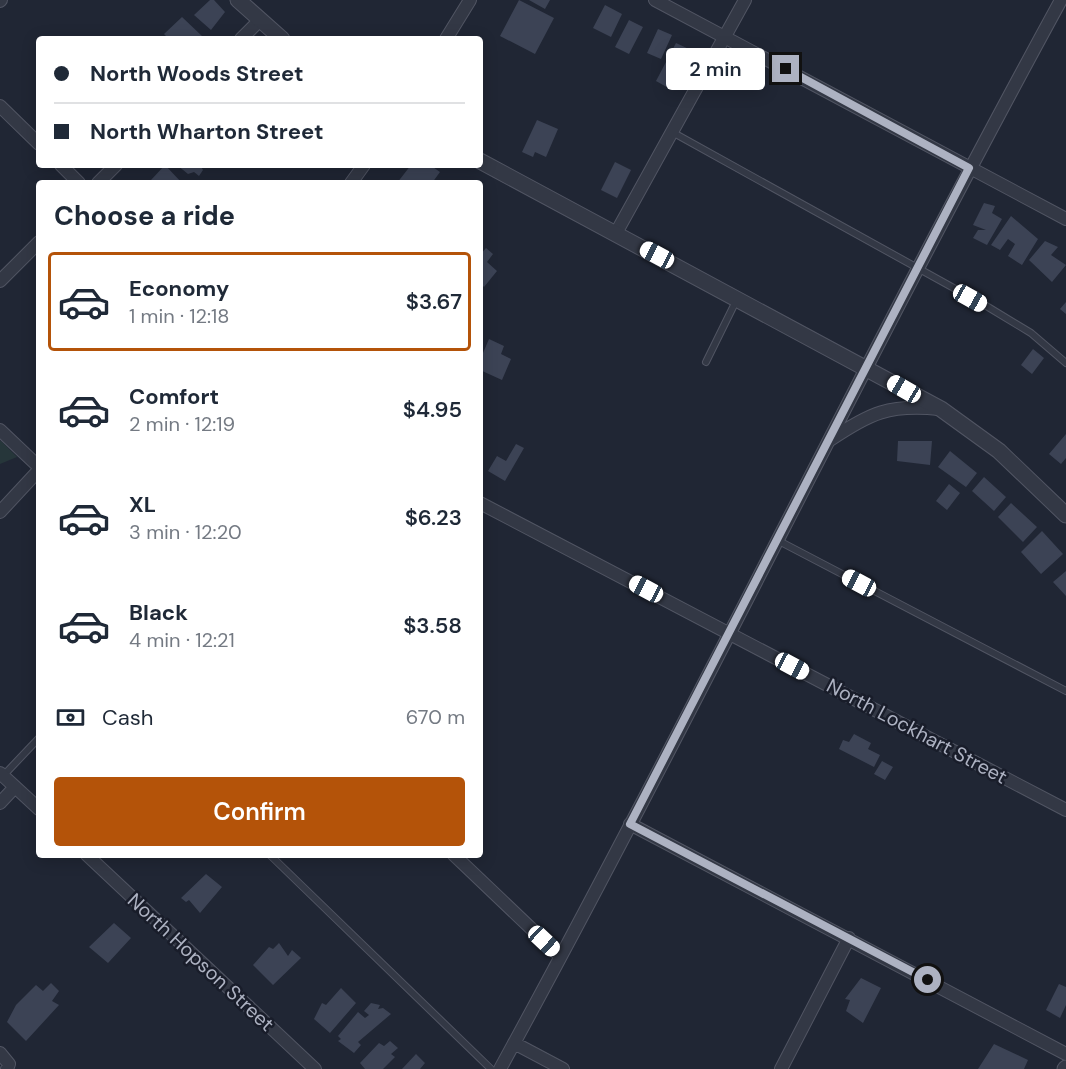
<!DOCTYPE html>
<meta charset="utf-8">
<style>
body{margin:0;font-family:"DM Sans",sans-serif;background:#f6f6f7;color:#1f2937;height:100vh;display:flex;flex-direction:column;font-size:22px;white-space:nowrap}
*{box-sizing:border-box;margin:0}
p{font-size:20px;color:#747a83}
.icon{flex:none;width:33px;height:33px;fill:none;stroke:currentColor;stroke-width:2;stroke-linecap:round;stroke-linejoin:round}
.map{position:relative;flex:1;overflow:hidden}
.side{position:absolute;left:36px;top:180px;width:447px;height:678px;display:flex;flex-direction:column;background:#fff;border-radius:6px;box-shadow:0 3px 15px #0003}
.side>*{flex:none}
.hud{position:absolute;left:36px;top:36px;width:447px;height:132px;border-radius:6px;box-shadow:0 3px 15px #0003;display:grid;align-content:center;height:132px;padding:0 18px;background:#fff}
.end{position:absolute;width:27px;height:27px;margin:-14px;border:8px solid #adb2c2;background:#111;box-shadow:0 0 0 3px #111}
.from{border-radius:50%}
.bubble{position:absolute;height:42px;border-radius:6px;background:#fff;box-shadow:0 3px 15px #0003;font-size:20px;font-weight:600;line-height:42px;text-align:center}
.car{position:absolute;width:18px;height:36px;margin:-18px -9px;border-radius:8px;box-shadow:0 0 4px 2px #0007;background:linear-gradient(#fff 24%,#345 0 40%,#fff 0 76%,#345 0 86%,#fff 0)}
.hud b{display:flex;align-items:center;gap:21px;height:57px;font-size:22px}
.hud b+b{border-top:2px solid #e0e1e3}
.hud i{width:15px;height:15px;background:#1f2937}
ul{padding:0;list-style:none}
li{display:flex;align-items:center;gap:18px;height:99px;margin:0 12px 9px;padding:0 6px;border:3px solid transparent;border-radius:6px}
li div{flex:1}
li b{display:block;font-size:22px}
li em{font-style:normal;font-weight:600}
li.selected{border-color:#b45309}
li>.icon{width:54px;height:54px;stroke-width:1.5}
h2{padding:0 18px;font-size:27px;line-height:72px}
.pay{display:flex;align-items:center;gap:15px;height:66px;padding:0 18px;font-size:22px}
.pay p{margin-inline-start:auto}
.primary-button{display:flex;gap:12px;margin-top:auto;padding:12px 18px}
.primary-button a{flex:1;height:69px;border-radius:6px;background:#b45309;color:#fff;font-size:24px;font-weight:600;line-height:69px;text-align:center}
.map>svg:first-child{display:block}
.green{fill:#26363a}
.building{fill:#3c4355}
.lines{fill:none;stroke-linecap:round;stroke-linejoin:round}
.service-casing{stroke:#515563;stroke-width:8}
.minor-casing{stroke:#515563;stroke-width:14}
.tertiary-casing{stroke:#515563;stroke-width:17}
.service{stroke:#333845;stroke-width:6}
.minor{stroke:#333845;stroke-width:12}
.tertiary{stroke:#333845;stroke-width:15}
.route{stroke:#adb2c2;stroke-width:8}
.labels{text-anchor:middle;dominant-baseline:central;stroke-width:5;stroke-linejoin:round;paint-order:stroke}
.street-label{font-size:20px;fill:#adb2c2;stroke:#191d2a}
</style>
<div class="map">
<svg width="1066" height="1069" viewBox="0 0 1066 1069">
<rect width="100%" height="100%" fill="#202634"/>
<path class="green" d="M0 441H1L17 457 0 464Z"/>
<path class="building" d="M210 0H214L225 12 211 30 194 15Z
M519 0 554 18 535 54 500 36Z
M529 0H550L545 9Z
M605 5 622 14 611 37 593 28Z
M182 17 202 36 199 39H169L164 34Z
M629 20 643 27 629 54 615 47Z
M658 29 672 35 661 59 647 53Z
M676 43 691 50 685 61 691 63 683 80 678 78 672 90 656 81Z
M537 120 558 129 546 157 535 152 533 157 522 152Z
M615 162 631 170 617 198 601 190Z
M165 165 182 183H154L151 180Z
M177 165H200L203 170 199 176 194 172 188 174Z
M411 165H430L440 172 432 183H397Z
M984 203 995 206 992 213 1002 219 987 245 973 238 978 230H986L973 225Z
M1011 216 1038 239 1022 265 1008 256 1015 244 1008 239 1000 250 991 245Z
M1045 241 1058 247 1051 255 1066 265 1052 282 1029 260Z
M486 248 493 254 487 262 497 271 484 287 480 283V255Z
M1066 302V314L1060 309Z
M489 339 504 346 501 354 511 359 502 380 480 370V360Z
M1033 349 1044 358 1032 374 1021 365Z
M1066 434V458L1061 464 1049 454Z
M898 441H932L930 465 897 461Z
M516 444 524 448 505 481 488 471 497 456 506 461Z
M950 451 977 473 966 487 938 467Z
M984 477 1006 497 994 511 972 491Z
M949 484 960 493 947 510 936 501Z
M1011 503 1037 527 1023 542 998 517Z
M1042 531 1063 554 1041 574 1021 552Z
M1066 571V596L1053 582Z
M854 734 871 743 868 749 880 755 874 767 839 749 843 740 849 742Z
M882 761 893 767 885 780 874 774Z
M206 874 222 887 200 913 189 900 186 902 181 898Z
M114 923 131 938 108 963 89 947Z
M279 943 288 956 292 950 301 958 273 985 253 965 269 947 273 949Z
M861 978 881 988 863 1023 846 1011 850 1000 845 999Z
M51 983 59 991 52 1001 59 1005 26 1041 7 1022 16 1005 36 985 43 991Z
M1059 984 1066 987V1005L1060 1018 1046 1010Z
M341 988 356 1003 330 1033 314 1019 322 1003 326 1005Z
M371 1003 380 1005 378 1009 383 1008 391 1014 358 1042 361 1045 354 1053 338 1041 341 1039 338 1036 358 1012 365 1018 369 1015 364 1011Z
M390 1041 398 1048 391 1054 395 1057 383 1069H365L360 1063 379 1043 384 1046Z
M994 1044 1028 1060 1024 1069H978Z
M416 1054 425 1063 420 1069H402Z"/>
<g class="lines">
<g class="service-casing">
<path id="service" d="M672 132 988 307 1031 333 1066 363
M706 362 737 299
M777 540 1066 691
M3 776 39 738
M270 855 491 1069"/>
</g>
<g class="minor-casing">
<path id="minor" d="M655 0 1066 219
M0 1 1 0
M241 39 259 21
M446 39 470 0
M0 106 39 144
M61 165 79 183
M98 183 116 165
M351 183 364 165
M616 233 745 0
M0 281 39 242
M0 430 39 467
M830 440C870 413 889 404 939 409
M480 503 1066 810
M0 512 39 470
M0 773 39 809
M0 803 15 787
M630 824 1066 1054
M87 855 315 1069
M454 855 559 955
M514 1043 563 1069
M0 1053 9 1064 7 1069
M500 1069C693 716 868 353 1061 0
M781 1069 849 938"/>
</g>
<g class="tertiary-casing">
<path id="tertiary" d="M238 0 282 39
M480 161 941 409 999 451 1066 515
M1065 1069 1066 1068"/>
</g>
<use href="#service" class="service"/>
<use href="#minor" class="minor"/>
<use href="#tertiary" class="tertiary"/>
</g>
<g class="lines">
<path class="route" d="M786 69 969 168 630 824 928 980"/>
</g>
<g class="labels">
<g class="street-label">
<text transform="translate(917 731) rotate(28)">North Lockhart Street</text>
<text transform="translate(201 962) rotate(43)">North Hopson Street</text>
</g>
</g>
</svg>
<i class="end from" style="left:928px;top:980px"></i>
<i class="end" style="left:786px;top:69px"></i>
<div class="bubble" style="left:666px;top:48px;width:99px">2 min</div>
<i class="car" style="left:657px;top:255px;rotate:298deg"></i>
<i class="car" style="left:970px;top:298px;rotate:119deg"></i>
<i class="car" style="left:904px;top:389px;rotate:300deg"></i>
<i class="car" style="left:859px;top:583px;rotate:298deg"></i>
<i class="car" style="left:646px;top:589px;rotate:298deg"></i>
<i class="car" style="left:792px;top:666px;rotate:118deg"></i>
<i class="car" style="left:544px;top:941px;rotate:133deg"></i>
<div class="hud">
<b><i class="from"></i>North Woods Street</b>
<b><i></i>North Wharton Street</b>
</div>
<section class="side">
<h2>Choose a ride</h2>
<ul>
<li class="selected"><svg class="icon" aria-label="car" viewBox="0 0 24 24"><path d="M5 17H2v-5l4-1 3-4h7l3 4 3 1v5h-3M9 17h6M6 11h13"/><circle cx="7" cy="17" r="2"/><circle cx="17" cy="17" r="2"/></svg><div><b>Economy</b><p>1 min · 12:18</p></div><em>$3.67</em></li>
<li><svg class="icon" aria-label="car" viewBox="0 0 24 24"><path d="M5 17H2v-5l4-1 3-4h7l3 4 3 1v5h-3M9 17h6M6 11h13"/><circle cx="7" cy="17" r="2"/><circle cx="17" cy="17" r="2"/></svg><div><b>Comfort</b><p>2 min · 12:19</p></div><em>$4.95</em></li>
<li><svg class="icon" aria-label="car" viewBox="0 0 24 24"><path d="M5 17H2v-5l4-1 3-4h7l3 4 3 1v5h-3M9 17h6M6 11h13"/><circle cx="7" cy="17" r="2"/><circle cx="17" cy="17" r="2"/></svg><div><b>XL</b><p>3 min · 12:20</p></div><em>$6.23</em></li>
<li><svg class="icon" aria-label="car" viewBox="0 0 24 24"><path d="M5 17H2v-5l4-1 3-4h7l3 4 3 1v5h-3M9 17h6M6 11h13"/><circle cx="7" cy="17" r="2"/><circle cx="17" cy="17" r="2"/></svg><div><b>Black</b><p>4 min · 12:21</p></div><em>$3.58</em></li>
</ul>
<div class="pay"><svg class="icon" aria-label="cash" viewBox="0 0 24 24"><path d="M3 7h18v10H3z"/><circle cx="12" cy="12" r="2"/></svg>Cash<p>670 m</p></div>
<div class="primary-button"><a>Confirm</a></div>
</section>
</div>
